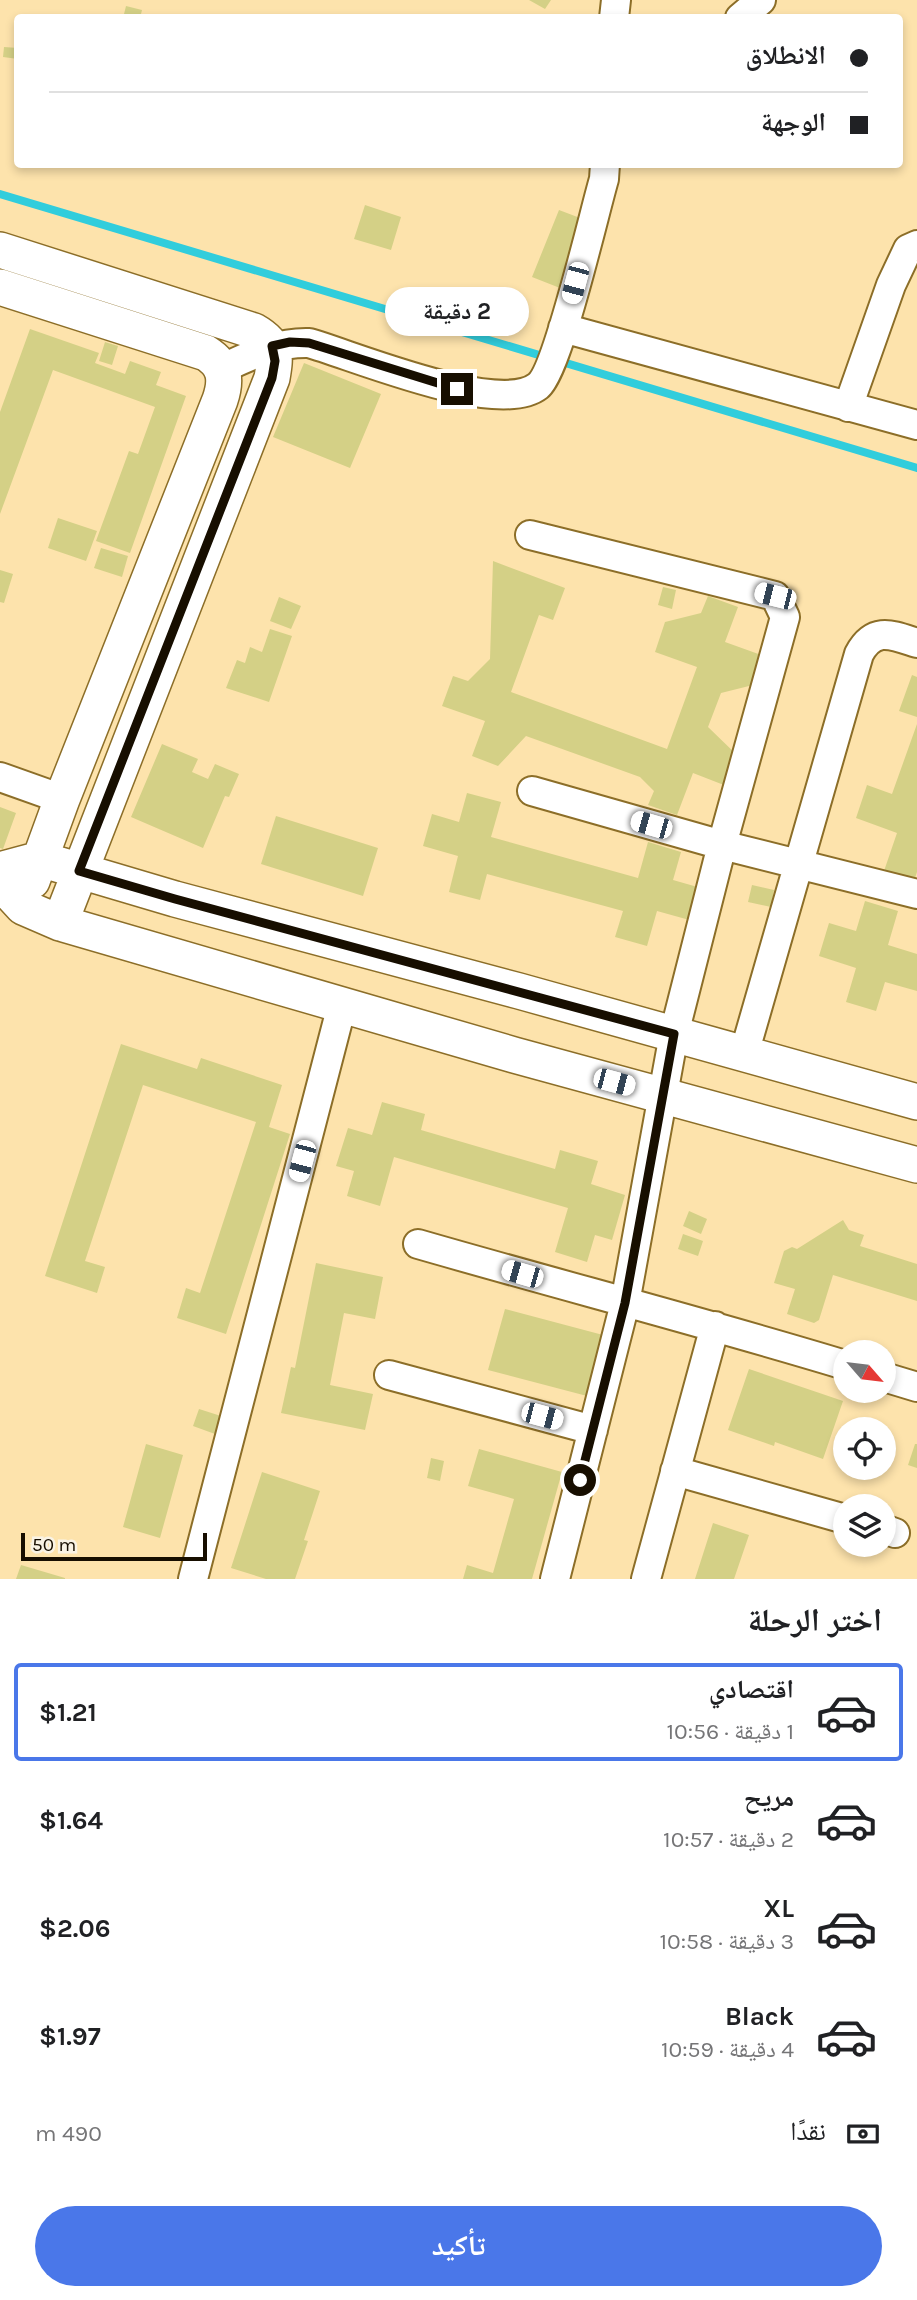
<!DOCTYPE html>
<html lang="ar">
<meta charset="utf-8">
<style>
body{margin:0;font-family:Karla,"Noto Naskh Arabic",sans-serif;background:#f6f6f6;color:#202124;direction:rtl;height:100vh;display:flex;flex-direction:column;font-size:26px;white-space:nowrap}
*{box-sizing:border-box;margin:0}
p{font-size:23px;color:#757577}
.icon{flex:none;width:38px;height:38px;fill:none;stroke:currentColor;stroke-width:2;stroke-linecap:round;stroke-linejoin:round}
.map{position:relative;height:1579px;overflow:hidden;direction:ltr}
.side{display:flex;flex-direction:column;background:#fff;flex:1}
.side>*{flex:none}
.hud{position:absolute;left:14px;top:14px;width:889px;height:154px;border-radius:7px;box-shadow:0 4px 10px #0003;direction:rtl;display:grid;align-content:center;height:154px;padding:0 35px;background:#fff}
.needle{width:46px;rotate:118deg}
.controls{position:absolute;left:833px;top:1340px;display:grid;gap:14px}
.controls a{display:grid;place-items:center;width:63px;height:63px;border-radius:50%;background:#fff;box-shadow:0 4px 10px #0003;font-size:35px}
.scale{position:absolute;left:21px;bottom:18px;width:186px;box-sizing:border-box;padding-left:7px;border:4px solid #170e00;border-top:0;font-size:19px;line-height:24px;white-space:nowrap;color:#170e00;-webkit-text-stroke:5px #f9f3e5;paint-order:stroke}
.end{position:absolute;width:32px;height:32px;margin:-16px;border:9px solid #170e00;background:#fff;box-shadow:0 0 0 4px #fff}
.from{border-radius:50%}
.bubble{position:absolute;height:49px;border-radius:24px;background:#fff;box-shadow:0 4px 10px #0003;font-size:23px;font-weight:700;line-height:49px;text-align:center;direction:rtl}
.car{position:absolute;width:21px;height:42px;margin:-21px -10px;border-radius:9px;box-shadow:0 0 5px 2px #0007;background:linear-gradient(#fff 24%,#345 0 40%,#fff 0 76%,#345 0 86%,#fff 0)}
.hud b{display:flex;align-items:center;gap:24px;height:66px;font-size:26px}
.hud b+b{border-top:2px solid #e0e0e0}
.hud i{width:18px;height:18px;background:#202124}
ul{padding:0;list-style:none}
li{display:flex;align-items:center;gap:21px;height:98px;margin:0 14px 10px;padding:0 21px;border:4px solid transparent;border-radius:7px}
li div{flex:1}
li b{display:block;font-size:26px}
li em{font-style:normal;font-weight:700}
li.on{border-color:#4a77e9}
li>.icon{width:63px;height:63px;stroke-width:1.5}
h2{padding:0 35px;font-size:32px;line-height:84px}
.pay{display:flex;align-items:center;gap:18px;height:77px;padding:0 35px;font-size:26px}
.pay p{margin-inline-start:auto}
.primary-button{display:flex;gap:14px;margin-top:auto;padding:14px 35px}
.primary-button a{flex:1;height:80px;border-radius:42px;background:#4a77e9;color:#fff;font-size:28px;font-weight:700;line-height:80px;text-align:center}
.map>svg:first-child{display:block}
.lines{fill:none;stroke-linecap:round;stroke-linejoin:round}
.stream{stroke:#31cddc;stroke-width:8}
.building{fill:#d4d086}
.minor-casing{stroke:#8c6e28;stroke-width:32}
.tertiary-casing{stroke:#8c6e28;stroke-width:38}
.minor{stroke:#fff;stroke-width:28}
.tertiary{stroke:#fff;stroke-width:35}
.route{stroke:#170e00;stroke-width:9}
</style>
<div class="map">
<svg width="917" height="1579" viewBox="0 0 917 1579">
<rect width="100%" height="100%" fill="#fde3ac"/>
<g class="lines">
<path class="stream" d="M0 194 917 468"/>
</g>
<path class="building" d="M529 0H551L545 9Z
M126 6 142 10 140 18H123Z
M4 47 18 48V59L3 57Z
M365 205 401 217 391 250 354 239Z
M559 210 588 221 560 288 532 277Z
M30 329 99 353 95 363 125 374 130 361 161 372 156 385 186 396 130 553 96 541 129 451 138 454 155 407 53 370 0 514V412Z
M105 342 118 346 112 365 99 361Z
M304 363 381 394 350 468 273 437Z
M58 518 97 531 86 561 48 548Z
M101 548 128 556 122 577 94 568Z
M493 561 565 588 553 620 539 615 511 692 667 749 697 667 655 652 665 622 701 613 708 596 738 607 725 642 767 657 757 684 721 693 708 727 739 757 729 787 693 773 677 815 648 805 654 791 640 777 526 736 498 766 472 756 485 721 442 706 453 676 468 681 490 659Z
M0 570 13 574 4 603 0 602Z
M663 587 676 590 672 609 658 605Z
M279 597 301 606 291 629 270 621Z
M270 629 292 636 269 702 226 688 237 660 245 663 250 647 262 652Z
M912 675 917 677V717L899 711Z
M917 724V872L914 881 884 871 897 833 856 818 867 785 892 794Z
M162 744 198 759 192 772 208 779 215 764 239 774 229 797 225 796 203 848 131 817Z
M467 793 501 802 491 837 638 878 648 842 681 852 673 880 701 888 693 921 657 911 647 946 615 937 623 911 487 874 480 900 449 892 458 856 423 846 432 814 459 822Z
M0 807 16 813 3 849 0 848Z
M276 816 378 848 363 896 261 864Z
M752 885 774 890 771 907 748 902Z
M865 901 898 911 888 945 917 954V991L885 982 876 1011 846 1002 856 968 819 956 829 923 856 931Z
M121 1044 197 1069 201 1058 282 1085 269 1127 290 1134 226 1334 177 1318 186 1288 200 1293 256 1122 143 1085 85 1261 105 1267 97 1293 45 1276Z
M382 1102 425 1114 421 1130 555 1169 560 1150 598 1161 591 1184 625 1195 612 1240 595 1235 587 1262 555 1252 568 1208 394 1157 380 1206 347 1196 354 1171 336 1166 348 1128 372 1135Z
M689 1211 707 1219 701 1234 683 1226Z
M843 1220 849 1230 864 1235 860 1246 917 1264V1301L833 1275 819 1320 814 1323 787 1314 795 1289 774 1283 784 1251 792 1247 797 1249Z
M683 1234 703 1241 698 1256 678 1249Z
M316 1263 383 1277 375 1319 344 1313 330 1385 373 1394 365 1430 281 1413 291 1367 295 1368Z
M505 1309 603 1335 587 1396 488 1370Z
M749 1369 843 1401 823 1459 775 1442 774 1446 728 1430Z
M199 1409 221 1416 215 1434 193 1426Z
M146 1444 183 1455 160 1538 123 1527Z
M915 1444H917V1468L908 1465Z
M479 1449 562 1472 532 1579H463L467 1565 493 1573 514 1499 468 1486Z
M431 1458 444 1461 440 1481 427 1478Z
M262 1472 320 1491 304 1540 308 1541 295 1579H266L231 1568Z
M713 1523 749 1535 734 1579H695Z
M21 1565 65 1578V1579H16Z"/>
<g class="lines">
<g class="minor-casing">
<path id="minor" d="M614 18 616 0
M740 18 761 0
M563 328 917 425
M221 369C250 356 276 342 309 343 355 356 499 417 538 386 558 370 594 213 604 179L605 164
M848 407 891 285 908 249 917 245
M530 535 775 596 785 617 722 845 532 791
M0 777 62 799
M744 1054 859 654C874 626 892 635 917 643
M418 1244C560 1285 703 1322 845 1365
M389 1375 593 1430
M884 1377 917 1387
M675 1471 845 1519
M884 1529 895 1533
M193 1579 342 1005
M555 1579 625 1303 674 1034 722 845 917 894
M646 1579 715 1326"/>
</g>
<g class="tertiary-casing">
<path id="tertiary" d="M0 250 254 331C277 344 276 355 272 378L60 923
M0 287 206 353C225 365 227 379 220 400L62 799 32 881
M0 870 40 859 175 899 519 991 917 1102
M0 882 23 907 60 923 514 1055 917 1165"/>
</g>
<use href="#minor" class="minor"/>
<use href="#tertiary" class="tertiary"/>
</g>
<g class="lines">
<path class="route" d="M457 389 309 343 290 342 272 346 275 361 272 378 79 871 175 899 674 1034 625 1303 580 1480"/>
</g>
</svg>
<div class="controls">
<a><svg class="needle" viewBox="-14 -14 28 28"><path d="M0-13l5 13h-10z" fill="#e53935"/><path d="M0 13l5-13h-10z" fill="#757577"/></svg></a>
<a><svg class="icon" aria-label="locate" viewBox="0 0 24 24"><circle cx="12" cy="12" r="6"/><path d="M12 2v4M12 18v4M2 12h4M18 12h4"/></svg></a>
<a><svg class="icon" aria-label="layers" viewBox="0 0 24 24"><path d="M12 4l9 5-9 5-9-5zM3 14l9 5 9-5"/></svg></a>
</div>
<div class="scale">50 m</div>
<i class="end from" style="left:580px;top:1480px"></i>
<i class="end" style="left:457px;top:389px"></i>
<div class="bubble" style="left:385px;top:287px;width:144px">2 دقيقة</div>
<i class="car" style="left:575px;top:283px;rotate:195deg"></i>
<i class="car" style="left:775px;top:596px;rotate:284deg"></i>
<i class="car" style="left:651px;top:825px;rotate:286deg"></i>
<i class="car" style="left:614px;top:1082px;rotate:105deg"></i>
<i class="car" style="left:302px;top:1161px;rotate:195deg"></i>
<i class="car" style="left:522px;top:1274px;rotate:286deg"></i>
<i class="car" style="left:542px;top:1416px;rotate:105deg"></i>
<div class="hud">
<b><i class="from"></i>الانطلاق</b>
<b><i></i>الوجهة</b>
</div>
</div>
<section class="side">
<h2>اختر الرحلة</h2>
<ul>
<li class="on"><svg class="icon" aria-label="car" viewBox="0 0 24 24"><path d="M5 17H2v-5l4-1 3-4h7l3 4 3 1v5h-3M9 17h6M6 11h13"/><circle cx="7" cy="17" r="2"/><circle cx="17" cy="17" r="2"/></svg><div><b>اقتصادي</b><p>1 دقيقة · 10:56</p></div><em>$1.21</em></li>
<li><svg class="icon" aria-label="car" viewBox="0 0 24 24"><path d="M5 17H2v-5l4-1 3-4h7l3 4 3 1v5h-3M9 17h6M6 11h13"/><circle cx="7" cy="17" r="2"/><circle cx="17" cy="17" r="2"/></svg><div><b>مريح</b><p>2 دقيقة · 10:57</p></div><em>$1.64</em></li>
<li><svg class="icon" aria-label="car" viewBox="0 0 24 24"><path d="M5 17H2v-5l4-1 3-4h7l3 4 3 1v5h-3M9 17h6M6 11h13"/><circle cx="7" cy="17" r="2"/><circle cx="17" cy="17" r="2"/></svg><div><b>XL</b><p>3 دقيقة · 10:58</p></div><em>$2.06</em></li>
<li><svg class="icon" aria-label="car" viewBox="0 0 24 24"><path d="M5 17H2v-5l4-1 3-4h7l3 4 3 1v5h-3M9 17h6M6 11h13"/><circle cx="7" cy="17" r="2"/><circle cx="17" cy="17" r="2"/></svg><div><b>Black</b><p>4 دقيقة · 10:59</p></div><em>$1.97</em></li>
</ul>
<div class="pay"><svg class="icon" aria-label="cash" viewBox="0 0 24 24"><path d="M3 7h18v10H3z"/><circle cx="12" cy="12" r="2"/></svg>نقدًا<p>490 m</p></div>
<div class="primary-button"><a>تأكيد</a></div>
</section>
